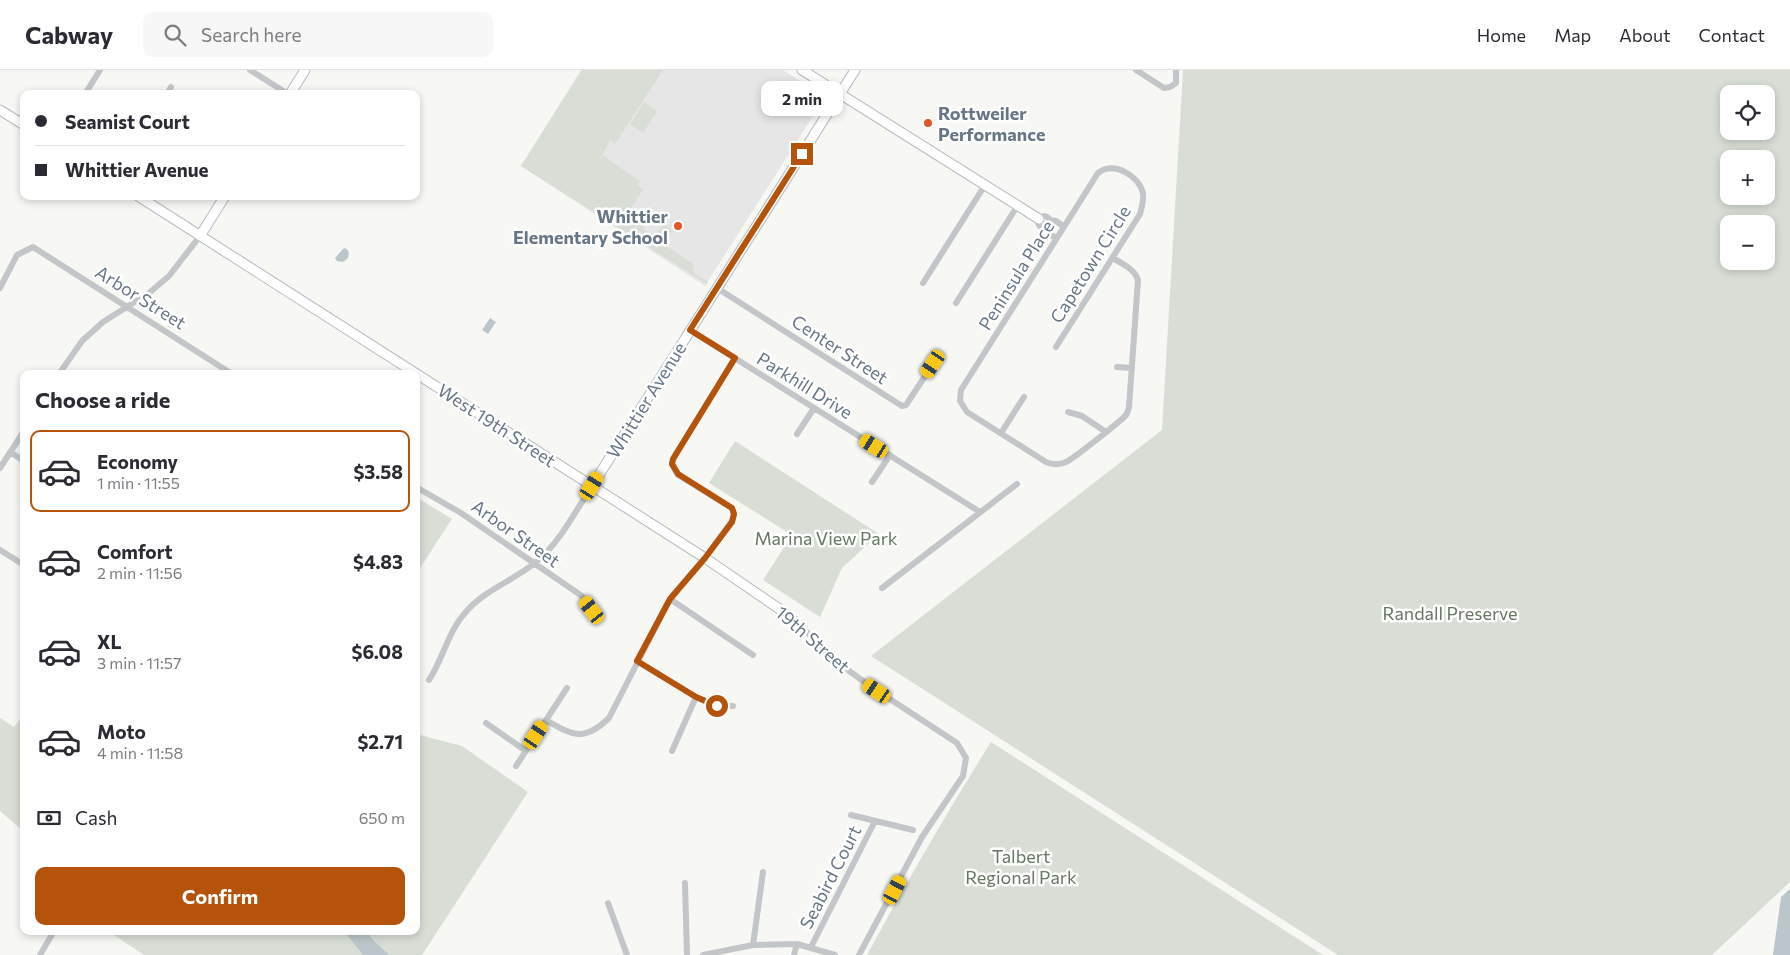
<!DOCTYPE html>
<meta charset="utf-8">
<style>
body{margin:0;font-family:Commissioner,sans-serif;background:#f7f7f7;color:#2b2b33;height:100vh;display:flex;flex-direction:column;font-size:19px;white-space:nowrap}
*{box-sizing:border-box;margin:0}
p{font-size:16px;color:#7c7c81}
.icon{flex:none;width:28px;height:28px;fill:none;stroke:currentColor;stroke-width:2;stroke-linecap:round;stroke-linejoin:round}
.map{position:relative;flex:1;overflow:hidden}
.drawer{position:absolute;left:20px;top:300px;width:400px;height:565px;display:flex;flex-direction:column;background:#fff;border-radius:10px;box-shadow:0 2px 8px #0003}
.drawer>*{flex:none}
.hud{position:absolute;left:20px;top:20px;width:400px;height:110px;border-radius:10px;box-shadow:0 2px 8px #0003;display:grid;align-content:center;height:110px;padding:0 15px;background:#fff}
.tools{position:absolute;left:1720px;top:15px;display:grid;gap:10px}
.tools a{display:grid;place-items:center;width:55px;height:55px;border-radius:10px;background:#fff;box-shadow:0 2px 8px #0003;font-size:25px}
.end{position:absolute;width:22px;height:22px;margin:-11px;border:6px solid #b45309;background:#fff;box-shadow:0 0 0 2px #fff}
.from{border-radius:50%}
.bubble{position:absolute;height:35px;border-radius:10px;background:#fff;box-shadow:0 2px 8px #0003;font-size:16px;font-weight:700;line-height:35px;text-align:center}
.car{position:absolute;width:15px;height:30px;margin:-15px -8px;border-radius:6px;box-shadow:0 0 4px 1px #0007;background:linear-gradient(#f5c518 24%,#345 0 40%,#f5c518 0 76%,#345 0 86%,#f5c518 0)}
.hud b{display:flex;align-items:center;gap:18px;height:48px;font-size:19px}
.hud b+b{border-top:1px solid #e1e1e2}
.hud i{width:12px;height:12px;background:#2b2b33}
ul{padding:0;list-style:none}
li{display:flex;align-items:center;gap:15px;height:82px;margin:0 10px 8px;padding:0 5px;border:2px solid transparent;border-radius:10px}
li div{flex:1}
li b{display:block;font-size:19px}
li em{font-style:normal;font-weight:700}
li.selected{border-color:#b45309}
li>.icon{width:45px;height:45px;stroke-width:1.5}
h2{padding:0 15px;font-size:22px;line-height:60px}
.pay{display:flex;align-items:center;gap:12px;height:55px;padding:0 15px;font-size:19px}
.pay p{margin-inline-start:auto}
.primary-button{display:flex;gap:10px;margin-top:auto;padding:10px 15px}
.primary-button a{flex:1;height:58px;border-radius:10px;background:#b45309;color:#fff;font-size:20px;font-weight:700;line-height:58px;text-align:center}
header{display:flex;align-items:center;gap:30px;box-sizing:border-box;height:70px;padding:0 25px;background:#fff;border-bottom:1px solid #e1e1e2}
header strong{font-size:24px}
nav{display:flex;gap:28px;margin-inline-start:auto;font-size:18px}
.search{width:350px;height:45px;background:#f7f7f7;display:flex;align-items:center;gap:12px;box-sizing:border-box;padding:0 18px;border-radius:10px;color:#7c7c81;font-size:19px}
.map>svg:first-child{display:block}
.built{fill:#e5e6e5}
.green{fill:#d8ded5;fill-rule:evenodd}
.water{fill:#bac6ca}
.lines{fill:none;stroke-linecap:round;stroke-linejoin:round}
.secondary-casing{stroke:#b6bbc0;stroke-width:11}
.street{stroke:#c2c6c9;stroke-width:6}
.secondary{stroke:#fff;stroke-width:9}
.route{stroke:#b45309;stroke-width:6}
.poi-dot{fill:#e45627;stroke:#fff;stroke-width:2}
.labels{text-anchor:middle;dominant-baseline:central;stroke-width:5;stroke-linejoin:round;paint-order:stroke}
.poi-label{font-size:18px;font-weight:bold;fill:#667685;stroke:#fff;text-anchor:start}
.street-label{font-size:18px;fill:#667685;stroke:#fff}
.park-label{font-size:18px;fill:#657761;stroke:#fff}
</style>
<header>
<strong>Cabway</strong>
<div class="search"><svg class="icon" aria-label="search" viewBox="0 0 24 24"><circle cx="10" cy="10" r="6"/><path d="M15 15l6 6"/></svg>Search here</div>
<nav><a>Home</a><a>Map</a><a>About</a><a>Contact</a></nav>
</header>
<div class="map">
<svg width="1790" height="885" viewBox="0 0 1790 885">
<rect width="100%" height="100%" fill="#f7f7f4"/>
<path class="built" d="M581 0H783L825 27 705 216 521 96Z"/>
<path class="green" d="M582 0H663L615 74 610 70 599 91 603 86 640 111 637 115 643 119 629 142 645 153 643 159 654 167 665 153 672 161 665 172 666 176 694 194 692 199 694 203 708 212 707 214 521 96Z
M1183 0H1790V812L1712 885H1338L871 586 1162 360ZM1729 24H1766V61H1729ZM1729 89H1766V126H1729ZM1729 154H1766V191H1729Z
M644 32 657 41 643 63 630 54Z
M735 371 879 464 842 498 820 547 763 510 792 465 709 413Z
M416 427 452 449 420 498 416 506Z
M24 644V762L0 741V648L14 657Z
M416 664 462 676 528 722 422 885H144L111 863 113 861H416Z
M991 672 1323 885H867C906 813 947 742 991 672Z"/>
<path class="water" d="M344 178 347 179 349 183 348 188 343 192 337 191 335 188Z
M490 248 496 252 488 264 482 260Z
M1790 819V885H1773L1781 827Z
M344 861H367L372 869 389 885H363Z"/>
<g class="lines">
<g class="secondary-casing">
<path id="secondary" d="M802 0 1039 149
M290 24 305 0
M0 40 24 55
M138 126 705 488 778 538 799 555
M200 166 225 126
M592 416 855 0"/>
</g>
<path class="street" d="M250 0 288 24
M1136 0 1164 18 1170 17 1176 13V0
M85 24 100 0
M167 24 171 17
M1038 152a6 6 0 1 1 12 0a6 6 0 1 1-12 0Z
M1050 150 1056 151 1064 157
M1044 158 1056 169
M923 213 985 115
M0 218 17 185 33 177 232 304
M717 218 902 336 906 335 933 294
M956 233 1018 135
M690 260 980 442
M1056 277 1140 144C1142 137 1144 130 1143 123 1138 105 1114 91 1098 103L961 320 960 331 967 342 1046 392C1053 395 1059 395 1066 392 1073 389 1121 351 1126 345 1128 342 1128 340 1129 337L1138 210C1135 199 1122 194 1113 188
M1117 297 1132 298
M59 304 82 271 103 252 149 223 169 206 200 166
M1068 342 1082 346 1106 362
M1001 363 1024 327
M797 364 814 338
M10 382 24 391
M0 398 24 361
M872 412 890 385
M416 417 461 443 582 526 592 540
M0 480 24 495
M882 518 1017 414
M670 529 753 585
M799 555 844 597 867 614 957 673 966 688 963 706 922 767 859 885
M637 591 696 627 717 636H733
M429 610C443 589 448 562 465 543 484 520 513 511 536 492 560 472 575 442 592 416
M546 650C573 666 584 672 609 648L670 529 705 488 732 451 734 444 732 438 678 405 672 394 673 389 735 288
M486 653 526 681
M672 681 696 627
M516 696 567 618
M851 745 913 760
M685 813 687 885
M608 833 627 885
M753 875 763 802
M811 877 875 751
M40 885 54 861
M703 885 753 875 797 874 835 885
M794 885 797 874"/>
<use href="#secondary" class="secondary"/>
</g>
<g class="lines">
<path class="route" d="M717 636 696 627 637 591 670 529 705 488 732 452 734 444 732 438 678 404 672 394 673 389 735 288 690 260 802 84"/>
</g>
<g class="poi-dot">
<circle cx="928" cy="53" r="5"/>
<circle cx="678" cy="156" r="5"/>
</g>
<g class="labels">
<g class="poi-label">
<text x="938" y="43">Rottweiler<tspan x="938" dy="21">Performance</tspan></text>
<text x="668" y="146" text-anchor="end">Whittier<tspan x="668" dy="21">Elementary School</tspan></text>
</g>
<g class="street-label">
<text transform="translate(1090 194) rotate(-58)">Capetown Circle</text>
<text transform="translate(1016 205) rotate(-58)">Peninsula Place</text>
<text transform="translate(141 227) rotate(32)">Arbor Street</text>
<text transform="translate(840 279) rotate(33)">Center Street</text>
<text transform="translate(805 315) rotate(32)">Parkhill Drive</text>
<text transform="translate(646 330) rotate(-58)">Whittier Avenue</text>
<text transform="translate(497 355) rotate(33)">West 19th Street</text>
<text transform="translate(516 463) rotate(35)">Arbor Street</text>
<text transform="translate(813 569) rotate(41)">19th Street</text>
<text transform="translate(830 807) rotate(-63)">Seabird Court</text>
</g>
<g class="park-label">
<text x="826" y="468">Marina View Park</text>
<text x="1450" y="543">Randall Preserve</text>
<text x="1021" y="786">Talbert<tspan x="1021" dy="21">Regional Park</tspan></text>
</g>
</g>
</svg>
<div class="tools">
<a><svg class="icon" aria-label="locate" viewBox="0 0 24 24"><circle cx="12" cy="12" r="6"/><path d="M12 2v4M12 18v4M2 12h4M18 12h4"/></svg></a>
<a>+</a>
<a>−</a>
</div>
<i class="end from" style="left:717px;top:636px"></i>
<i class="end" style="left:802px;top:84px"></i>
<div class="bubble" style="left:761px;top:11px;width:82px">2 min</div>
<i class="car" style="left:933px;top:294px;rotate:214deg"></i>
<i class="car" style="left:874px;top:376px;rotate:302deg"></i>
<i class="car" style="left:592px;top:416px;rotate:32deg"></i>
<i class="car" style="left:592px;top:540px;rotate:323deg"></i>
<i class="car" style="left:877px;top:621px;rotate:304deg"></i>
<i class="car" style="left:536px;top:665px;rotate:33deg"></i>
<i class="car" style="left:895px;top:820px;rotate:28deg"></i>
<div class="hud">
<b><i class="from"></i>Seamist Court</b>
<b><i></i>Whittier Avenue</b>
</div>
<section class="drawer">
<h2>Choose a ride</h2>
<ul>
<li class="selected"><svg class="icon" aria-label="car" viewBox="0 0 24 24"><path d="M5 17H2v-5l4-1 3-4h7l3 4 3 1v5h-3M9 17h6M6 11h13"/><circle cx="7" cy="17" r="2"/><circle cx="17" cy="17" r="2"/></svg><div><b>Economy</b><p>1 min · 11:55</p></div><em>$3.58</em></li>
<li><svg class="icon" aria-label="car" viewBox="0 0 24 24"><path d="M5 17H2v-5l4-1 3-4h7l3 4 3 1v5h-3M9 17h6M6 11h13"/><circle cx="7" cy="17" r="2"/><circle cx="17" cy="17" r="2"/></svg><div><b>Comfort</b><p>2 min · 11:56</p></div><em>$4.83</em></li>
<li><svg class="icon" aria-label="car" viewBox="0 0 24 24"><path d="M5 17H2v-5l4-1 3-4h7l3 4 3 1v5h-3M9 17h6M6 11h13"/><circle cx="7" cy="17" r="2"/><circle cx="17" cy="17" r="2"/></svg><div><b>XL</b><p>3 min · 11:57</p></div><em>$6.08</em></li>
<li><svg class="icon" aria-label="car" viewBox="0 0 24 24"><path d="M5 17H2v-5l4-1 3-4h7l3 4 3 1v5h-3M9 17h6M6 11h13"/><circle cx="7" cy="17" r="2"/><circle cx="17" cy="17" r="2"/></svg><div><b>Moto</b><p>4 min · 11:58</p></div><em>$2.71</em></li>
</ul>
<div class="pay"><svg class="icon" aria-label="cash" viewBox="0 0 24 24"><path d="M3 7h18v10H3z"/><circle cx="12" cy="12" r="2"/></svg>Cash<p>650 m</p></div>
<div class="primary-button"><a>Confirm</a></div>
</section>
</div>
